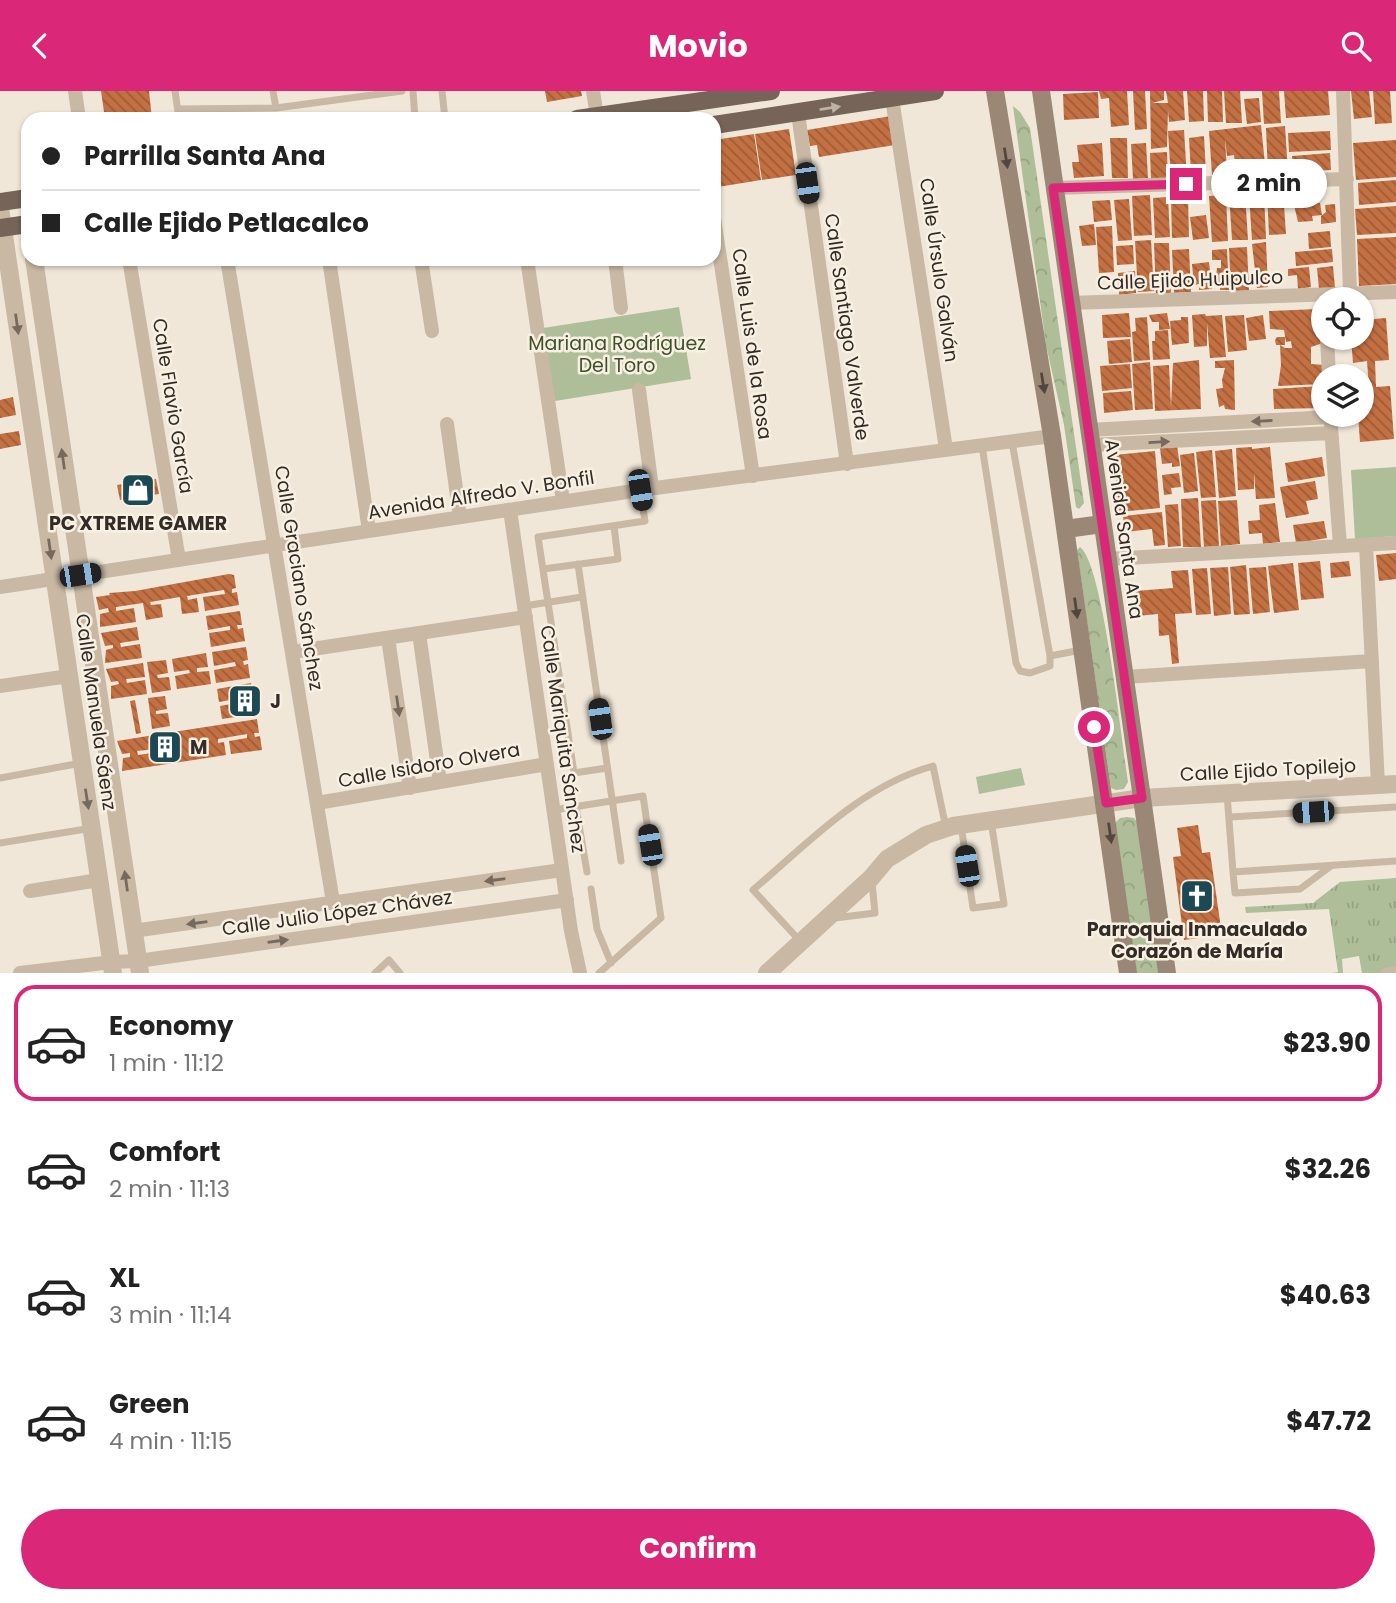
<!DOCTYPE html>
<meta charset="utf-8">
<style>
body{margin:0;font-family:Poppins,sans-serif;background:#f6f6f6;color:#222;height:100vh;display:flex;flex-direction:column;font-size:26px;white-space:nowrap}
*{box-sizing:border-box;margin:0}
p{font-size:23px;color:#767676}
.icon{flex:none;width:38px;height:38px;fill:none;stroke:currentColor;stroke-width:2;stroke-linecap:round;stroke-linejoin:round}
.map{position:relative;height:882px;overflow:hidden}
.side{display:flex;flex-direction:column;background:#fff;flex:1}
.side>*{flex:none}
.hud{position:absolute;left:21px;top:21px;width:700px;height:154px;border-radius:21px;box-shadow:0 2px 5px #0004;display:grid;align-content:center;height:154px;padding:0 21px;background:#fff}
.controls{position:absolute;left:1311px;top:196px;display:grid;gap:14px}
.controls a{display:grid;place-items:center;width:63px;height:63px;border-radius:50%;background:#fff;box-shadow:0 2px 5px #0004;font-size:35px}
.end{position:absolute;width:32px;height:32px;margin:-16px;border:9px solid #db2777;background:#fff;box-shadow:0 0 0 4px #fff}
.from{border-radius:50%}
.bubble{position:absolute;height:49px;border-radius:24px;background:#fff;box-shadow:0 2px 5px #0004;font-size:23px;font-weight:700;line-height:49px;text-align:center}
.car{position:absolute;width:21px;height:42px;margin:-21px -10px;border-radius:9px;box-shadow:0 0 5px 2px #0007;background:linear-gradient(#222 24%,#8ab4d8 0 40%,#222 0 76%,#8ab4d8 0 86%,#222 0)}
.hud b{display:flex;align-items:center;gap:24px;height:66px;font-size:26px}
.hud b+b{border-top:2px solid #e0e0e0}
.hud i{width:18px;height:18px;background:#222}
ul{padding:12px 0 0;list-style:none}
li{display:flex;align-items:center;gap:21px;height:116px;margin:0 14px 10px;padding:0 7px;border:4px solid transparent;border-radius:21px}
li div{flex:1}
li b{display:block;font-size:26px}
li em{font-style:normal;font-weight:700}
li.active{border-color:#db2777}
li>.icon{width:63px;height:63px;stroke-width:1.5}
.primary-button{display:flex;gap:14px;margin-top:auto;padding:14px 21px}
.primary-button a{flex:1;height:80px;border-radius:42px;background:#db2777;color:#fff;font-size:28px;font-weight:700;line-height:80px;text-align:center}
header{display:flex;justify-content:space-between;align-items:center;height:91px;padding:0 21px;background:#db2777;color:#fff;font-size:32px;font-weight:700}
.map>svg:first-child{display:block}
.grass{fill:url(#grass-tufts)}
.forest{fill:url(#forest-crowns)}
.green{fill:#adbe98}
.building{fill:url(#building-back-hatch)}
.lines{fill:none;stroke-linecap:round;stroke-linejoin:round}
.service{stroke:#c8b8a4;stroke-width:7}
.pedestrian{stroke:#c8b8a4;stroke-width:10}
.minor{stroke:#c8b8a4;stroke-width:14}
.tertiary{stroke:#c8b8a4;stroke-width:18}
.secondary{stroke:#9b8776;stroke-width:18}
.primary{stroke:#756457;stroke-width:18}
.oneway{fill:#bdb2a4}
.oneway2{fill:#52473e}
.oneway3{fill:#766a5f}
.route{stroke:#db2777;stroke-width:9}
.labels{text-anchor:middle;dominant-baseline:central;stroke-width:5;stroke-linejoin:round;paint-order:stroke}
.street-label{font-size:19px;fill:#332b26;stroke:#f8f1e3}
.park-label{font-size:19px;fill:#3e512a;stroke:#f8f1e3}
.poi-label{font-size:19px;font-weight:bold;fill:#332b26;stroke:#f8f1e3}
</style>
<header><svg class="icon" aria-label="back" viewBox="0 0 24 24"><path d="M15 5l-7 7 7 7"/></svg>Movio<svg class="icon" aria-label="search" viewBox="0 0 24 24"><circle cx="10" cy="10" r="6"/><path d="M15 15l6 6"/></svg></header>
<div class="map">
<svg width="1396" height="882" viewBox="0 0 1396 882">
<defs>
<pattern id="grass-tufts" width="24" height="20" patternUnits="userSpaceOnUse" patternTransform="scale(1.75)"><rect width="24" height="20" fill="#adbe98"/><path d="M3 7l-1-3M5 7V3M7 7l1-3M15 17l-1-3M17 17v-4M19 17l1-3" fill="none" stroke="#95a383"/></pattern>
<pattern id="forest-crowns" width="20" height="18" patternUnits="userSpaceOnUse" patternTransform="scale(1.75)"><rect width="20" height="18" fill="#adbe98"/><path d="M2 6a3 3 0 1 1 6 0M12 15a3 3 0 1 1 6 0" fill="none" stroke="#95a383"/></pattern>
<pattern id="building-back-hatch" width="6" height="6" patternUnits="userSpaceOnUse" patternTransform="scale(1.75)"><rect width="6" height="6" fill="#c37042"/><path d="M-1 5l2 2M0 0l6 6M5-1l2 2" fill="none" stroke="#9f5c37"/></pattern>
</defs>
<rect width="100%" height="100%" fill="#f0e7d8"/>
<path class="grass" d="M1396 787V882H1362L1359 865 1342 868 1343 882H1332L1338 881 1329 818 1246 822 1245 816 1313 812 1340 791Z"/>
<path class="forest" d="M1013 15 1020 21 1030 37 1084 412 1079 418 1076 416 1064 334 1046 254Z
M1080 456C1103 472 1122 653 1128 691L1124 698 1116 699 1111 697 1077 459Z
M1127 726 1134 727 1138 732 1158 882H1136L1115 732 1120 727Z"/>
<path class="green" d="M679 216 691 288 555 310 543 237Z
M1396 376V445L1355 448 1351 379Z
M1021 677 1025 694 979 703 976 686Z"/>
<path class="building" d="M101 0H149L152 28H105Z
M545 0H581L582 5 547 11Z
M1099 0H1127L1129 34 1111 36 1109 7 1101 8Z
M1133 0H1145L1147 38 1135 39Z
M1150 0H1164V9L1152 12H1168L1166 0H1183L1185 29 1169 31 1168 19 1167 56 1151 58Z
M1187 0H1203L1204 30 1189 31Z
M1207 0H1222L1223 31H1208Z
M1224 0H1240L1242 32H1226Z
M1262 0H1279L1281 32 1264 33Z
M1284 0H1328L1330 24 1286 27Z
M1351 0H1369L1372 26 1354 28Z
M1373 0H1390L1392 32 1375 33Z
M1098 1 1099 27 1064 29 1063 3Z
M1259 7 1261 31 1247 33 1244 8Z
M891 25 895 54 819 66 817 54 810 55 807 39Z
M1261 34 1266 83 1233 87V83H1236L1234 64 1227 65 1225 47 1227 83 1212 84 1209 40Z
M1285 35 1288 82 1268 83 1266 37Z
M789 38 796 84 762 89 755 43Z
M1184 39 1187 87 1171 88 1168 40Z
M1330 40 1331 59 1289 61 1288 42Z
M754 43 761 89 718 96 714 49Z
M1204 45 1206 82 1191 83 1189 47Z
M1110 47H1127L1128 87H1112Z
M1396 49V86L1356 89 1353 52Z
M1102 52 1104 85 1074 87 1072 71H1079L1077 54Z
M1146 52 1148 87 1133 88 1131 53Z
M1167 61 1168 88H1151L1150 62Z
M1330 62 1331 79 1293 81 1292 65Z
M1396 89V111L1359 114 1358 92Z
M1283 100 1286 143 1269 144 1267 101Z
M1245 102 1248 149H1232L1229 103Z
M1264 103 1266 148 1252 149 1249 104Z
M1150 104 1152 144 1134 145 1132 105Z
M1226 104 1228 150 1212 151 1209 105Z
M1168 106 1170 146 1155 147 1153 107Z
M1171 107H1188L1189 146 1172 147Z
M1129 108 1132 149 1118 150 1114 109Z
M1110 109 1112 129 1094 131 1092 110Z
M1320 112 1322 124 1312 125 1313 130 1298 131 1294 114Z
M1335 113 1336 131 1321 133V125L1326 121 1325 114Z
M1396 115V142L1357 144 1355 118Z
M1206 124 1209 147 1193 149 1190 126Z
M1094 133 1096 154 1082 155 1079 135Z
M1112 135 1114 181 1099 182 1096 136Z
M1330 140 1331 156 1309 158 1308 142Z
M1396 146V193L1359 195 1357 148Z
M1151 149 1154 200 1138 201 1135 150Z
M1266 151 1268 196 1257 197 1252 153Z
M1154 152H1169L1171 203 1156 204Z
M1133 154 1134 173 1117 174 1116 155Z
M1247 156 1249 200 1231 201 1229 157Z
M1189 158 1191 201 1174 202 1172 159Z
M1227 158 1229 199H1220V192L1216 193V186L1217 177H1221V169H1212V159Z
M1332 158 1333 171 1296 175 1295 161Z
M1209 171 1212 198 1199 199V193L1194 194 1192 173Z
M1333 175 1335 197 1319 198 1317 177Z
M1309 176 1311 196 1298 198 1297 184 1288 185V178Z
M1135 180 1136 202 1119 204 1118 182Z
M1318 218 1323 252 1311 256V273L1325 274 1323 293 1278 295 1281 274 1280 254H1276L1275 249 1277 246H1285V254H1280L1285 257H1292L1291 250 1286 251 1284 239 1270 238 1269 220Z
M1129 222 1131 246 1103 247 1102 224Z
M1167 222 1170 238 1159 239V231H1152L1149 224Z
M1205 223 1206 225 1222 224 1226 266 1210 267 1207 232V255L1194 256 1192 224Z
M1244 224 1247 259 1228 261 1225 225Z
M1263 224 1266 248 1249 250 1246 227Z
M1147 226 1150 269 1134 270 1132 241 1136 240 1135 227Z
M1181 226H1188L1189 252 1172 254 1170 230 1181 229Z
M1386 227 1389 269 1375 270 1376 296 1390 295 1394 348 1360 351 1358 324H1362V297H1369L1367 270 1353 272 1351 247H1362V229Z
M1168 239 1170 268 1153 269 1152 250H1155V240Z
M1130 248 1132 271 1109 273 1107 250Z
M1199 269 1201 318 1155 320 1153 275 1169 274 1171 316 1173 272Z
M1234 269 1235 319 1225 318 1224 314 1219 316 1216 298 1223 297 1222 289 1225 277H1215V270Z
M1150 271 1153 318 1135 319 1132 273Z
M1130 273 1132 297 1102 300 1100 275Z
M1322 295 1323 317 1274 318 1273 298Z
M1131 300 1133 319 1104 322 1103 302Z
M13 306 16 324 0 327V309Z
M19 340 21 354 0 358V343Z
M1177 355 1180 375 1172 376V372L1162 373 1160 357Z
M1252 356V358L1270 356 1275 407 1256 408 1254 381V398L1238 399 1236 357Z
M1232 358 1236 405 1219 407 1215 360Z
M1212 359 1216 406 1201 407 1196 361Z
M1155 360 1160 417 1119 421 1114 364Z
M1194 362 1198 400 1184 402 1180 364Z
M1322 366 1325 385 1288 391 1285 372Z
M1179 382 1181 396 1171 397 1172 403 1164 404 1162 384Z
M156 388 159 403 120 409 117 394Z
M1315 390 1318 408 1306 410 1309 423 1286 427 1280 396Z
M1198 407 1201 456H1183L1181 408Z
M1216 409 1219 455 1204 456 1201 410Z
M1237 409 1240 453 1221 455 1218 410Z
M1275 412 1280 451 1263 453 1262 442 1249 443 1248 430 1260 429 1259 414Z
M1178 413 1181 455 1168 456 1165 414Z
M1162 421 1165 454 1154 455 1152 438 1125 441 1123 425Z
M1324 430 1327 447 1296 452 1293 434Z
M1396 462V488L1379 490 1376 464Z
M1320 470 1324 507 1301 509 1298 472Z
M1349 470 1351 485 1331 487 1330 472Z
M1293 472 1299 519 1274 522 1268 475Z
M1246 474 1250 523 1234 524 1230 476Z
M1228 476 1231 523 1214 525 1210 477Z
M1266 476 1270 521 1253 523 1249 477Z
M1207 477 1211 523 1196 524 1192 478Z
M1188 479 1192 522 1175 523 1179 572 1172 573 1169 544 1159 545 1158 523 1137 525 1135 500 1173 497 1171 480Z
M229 483 234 484 236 497 232 498V502L237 501 239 514 205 520 203 506 225 503 224 499 187 505 188 509 197 507 199 521 182 523 180 506 150 511 151 514 161 513 163 526 146 529 143 512 116 516V520L134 517 136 531 100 536V523L109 521 108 517 99 519 96 506 110 504 109 502 135 500Z
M240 520 242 534H237L238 538 243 537 245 550 211 556 209 542 230 539V535L208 539 206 525Z
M137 536 139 549 120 552 121 556 140 553 142 567 105 572 106 559 113 557V554L105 555 101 542Z
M246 556 248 569 243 570 244 574 248 573 250 587 216 592 214 579 236 575 235 571 214 575 212 561Z
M206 562 208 576 197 577V581L209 580 211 593 177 598 175 585 190 582 189 579 174 581 172 568Z
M166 569 168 582 157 584 158 587 169 586 171 599 152 602 147 571Z
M143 572 145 586 126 588 127 592 145 589 147 603 111 608V595L119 593 118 590 111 591 106 578Z
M251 592 253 606H249V610L254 609 256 623 222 628 220 615 242 611 241 607 219 611 217 598Z
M165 605 167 618 156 620V623L168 622 170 635 152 638 148 607Z
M135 609 141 642 136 643 130 610Z
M257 628 259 642H254L255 646 260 645 262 659 231 663 229 650 247 647V643L218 648V652L224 651 226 664 122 680 123 667 130 666V662L122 663 117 650 154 644 156 658 137 660 138 664 180 658V654L162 657 160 643Z
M1198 734 1202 762 1210 761 1222 844 1184 849 1173 766 1181 765 1177 737Z"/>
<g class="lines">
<path class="service" d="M175 0 179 28
M273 0 276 17 402 0
M413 0 415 28
M442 0 445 28
M178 18 276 17
M982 355 1016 572 1020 580 1030 582 1050 575V565L1012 351
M578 473 621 770
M543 478 618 468 614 435
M524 515 582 506
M1050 565 1081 559
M607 677 574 682 538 446 645 430 640 399
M0 687 81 672
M1227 703 1233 781 1396 770
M576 716 587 781
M554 719 643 705 661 827 599 882
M1230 726 1396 716
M961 734 973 817 1004 813 991 730
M0 752 92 737
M1233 781 1235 802 1300 798 1331 775
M591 798 597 838 611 872
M835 827 875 822 872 791
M801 851 753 799C808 752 861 695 933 675L946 737
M375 882 389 869 400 882"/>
<path class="pedestrian" d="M1385 882 1396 880"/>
<path class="minor" d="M75 0 79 28
M593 0 597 25
M1343 0 1350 202
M892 7 946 358
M798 22 847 373
M1053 97 1347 88
M714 127 753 385
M129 168 179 469
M227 168 333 811
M329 168 369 440
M421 168 432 240
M527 168 563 410
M615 168 621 217
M1070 212 1396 201
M1327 247 1329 285
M639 299 652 397
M447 333 460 426
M1331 336 1340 455
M1089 339 1330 326
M1090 354 1331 342
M510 419 571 840 580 882
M1366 454 1378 694
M1108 468 1396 452
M0 496 640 399 1052 345
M419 542 440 691
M388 547 410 697
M292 561 526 526
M1125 586 1372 570
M0 595 69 585
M317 712 547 673
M30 800 99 789
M133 840 562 779
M20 882 112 871 138 870 567 809"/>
<path class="tertiary" d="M0 117 113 882
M34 168 140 882
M767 882 871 787 887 768 926 744 953 735 1142 707 1396 693"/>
<path class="secondary" d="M995 0 1052 345 1128 882
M1041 0 1167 882
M1066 438 1102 433"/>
<path class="primary" d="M577 28 771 0
M714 34 935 0
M0 111 28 107
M0 137 28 133"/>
</g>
<defs><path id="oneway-solid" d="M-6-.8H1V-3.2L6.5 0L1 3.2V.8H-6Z" transform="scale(1.75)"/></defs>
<use class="oneway" href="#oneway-solid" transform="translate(830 17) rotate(-9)"/>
<g class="oneway2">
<use href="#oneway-solid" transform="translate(1006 67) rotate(81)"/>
<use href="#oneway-solid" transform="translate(1043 292) rotate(81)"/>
<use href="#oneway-solid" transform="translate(1076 517) rotate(82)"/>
<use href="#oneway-solid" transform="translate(1110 742) rotate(82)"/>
</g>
<g class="oneway3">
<use href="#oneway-solid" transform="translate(17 233) rotate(82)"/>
<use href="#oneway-solid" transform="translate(1262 330) rotate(177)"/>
<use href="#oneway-solid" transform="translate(1159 351) rotate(-3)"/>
<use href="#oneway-solid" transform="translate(63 368) rotate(-98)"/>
<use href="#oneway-solid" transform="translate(50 458) rotate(82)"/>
<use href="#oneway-solid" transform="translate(398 615) rotate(82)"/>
<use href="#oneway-solid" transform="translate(87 708) rotate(81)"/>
<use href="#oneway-solid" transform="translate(495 789) rotate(172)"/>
<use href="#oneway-solid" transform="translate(126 790) rotate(-98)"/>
<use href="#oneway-solid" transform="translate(197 832) rotate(172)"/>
<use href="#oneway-solid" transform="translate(278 850) rotate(-8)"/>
</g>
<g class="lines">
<path class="route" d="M1094 636 1106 712 1142 707 1053 97 1186 93"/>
</g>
<defs>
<g id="shop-square" transform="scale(1.75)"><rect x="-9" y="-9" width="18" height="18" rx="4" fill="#1c4953" stroke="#f8f1e3"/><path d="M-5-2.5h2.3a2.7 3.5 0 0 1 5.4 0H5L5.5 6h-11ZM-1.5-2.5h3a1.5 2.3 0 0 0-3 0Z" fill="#fff"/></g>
<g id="building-square" transform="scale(1.75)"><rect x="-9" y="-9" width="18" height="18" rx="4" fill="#1c4953" stroke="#f8f1e3"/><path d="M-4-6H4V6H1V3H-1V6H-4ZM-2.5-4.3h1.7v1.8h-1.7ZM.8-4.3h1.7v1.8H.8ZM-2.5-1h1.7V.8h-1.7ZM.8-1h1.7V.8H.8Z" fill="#fff"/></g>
<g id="church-square" transform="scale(1.75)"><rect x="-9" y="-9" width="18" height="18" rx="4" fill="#1c4953" stroke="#f8f1e3"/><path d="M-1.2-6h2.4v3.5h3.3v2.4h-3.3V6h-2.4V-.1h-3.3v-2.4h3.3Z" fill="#fff"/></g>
</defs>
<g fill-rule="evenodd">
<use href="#shop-square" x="138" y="399"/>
<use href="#building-square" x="245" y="610"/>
<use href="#building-square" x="165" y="656"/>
<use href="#church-square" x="1197" y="805"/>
</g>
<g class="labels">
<g class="street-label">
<text transform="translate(939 179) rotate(82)">Calle Úrsulo Galván</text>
<text transform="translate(1190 189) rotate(-2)">Calle Ejido Huipulco</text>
<text transform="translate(847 236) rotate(82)">Calle Santiago Valverde</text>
<text transform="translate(752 253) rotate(82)">Calle Luis de la Rosa</text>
<text transform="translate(173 315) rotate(81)">Calle Flavio García</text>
<text transform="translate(481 404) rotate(-9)">Avenida Alfredo V. Bonfil</text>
<text transform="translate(1124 438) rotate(82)">Avenida Santa Ana</text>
<text transform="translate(299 487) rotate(81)">Calle Graciano Sánchez</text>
<text transform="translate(96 621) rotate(82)">Calle Manuela Sáenz</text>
<text transform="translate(563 648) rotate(82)">Calle Mariquita Sánchez</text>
<text transform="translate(429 674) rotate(-10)">Calle Isidoro Olvera</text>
<text transform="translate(1268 679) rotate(-3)">Calle Ejido Topilejo</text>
<text transform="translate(337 822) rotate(-8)">Calle Julio López Chávez</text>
</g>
<g class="park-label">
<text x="617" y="252">Mariana Rodríguez<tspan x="617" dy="22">Del Toro</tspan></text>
</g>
<g class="poi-label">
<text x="138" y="432">PC XTREME GAMER</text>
<text x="270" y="610" text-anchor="start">J</text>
<text x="190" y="656" text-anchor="start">M</text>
<text x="1197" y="838">Parroquia Inmaculado<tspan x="1197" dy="22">Corazón de María</tspan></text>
</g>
</g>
</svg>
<div class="controls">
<a><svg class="icon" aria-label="locate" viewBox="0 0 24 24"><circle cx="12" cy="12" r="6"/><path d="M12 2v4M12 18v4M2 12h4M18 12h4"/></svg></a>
<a><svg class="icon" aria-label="layers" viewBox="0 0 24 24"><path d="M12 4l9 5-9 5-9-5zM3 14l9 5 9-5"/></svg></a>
</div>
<i class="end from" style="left:1094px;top:636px"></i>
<i class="end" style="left:1186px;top:93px"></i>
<div class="bubble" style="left:1211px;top:68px;width:116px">2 min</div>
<i class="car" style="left:807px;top:92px;rotate:172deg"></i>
<i class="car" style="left:640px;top:399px;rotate:171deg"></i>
<i class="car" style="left:80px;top:484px;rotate:81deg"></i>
<i class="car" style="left:600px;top:628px;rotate:352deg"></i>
<i class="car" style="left:1313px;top:721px;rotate:266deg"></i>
<i class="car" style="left:650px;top:754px;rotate:351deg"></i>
<i class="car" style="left:967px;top:775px;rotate:351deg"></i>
<div class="hud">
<b><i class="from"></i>Parrilla Santa Ana</b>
<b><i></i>Calle Ejido Petlacalco</b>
</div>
</div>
<section class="side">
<ul>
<li class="active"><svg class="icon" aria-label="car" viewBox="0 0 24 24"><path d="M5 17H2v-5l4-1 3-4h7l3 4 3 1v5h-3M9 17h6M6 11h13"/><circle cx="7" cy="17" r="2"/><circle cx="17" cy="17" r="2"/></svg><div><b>Economy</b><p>1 min · 11:12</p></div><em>$23.90</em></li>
<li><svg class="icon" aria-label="car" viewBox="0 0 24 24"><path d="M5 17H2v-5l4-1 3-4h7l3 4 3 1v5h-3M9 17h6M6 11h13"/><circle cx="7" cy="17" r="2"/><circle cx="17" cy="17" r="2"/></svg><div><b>Comfort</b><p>2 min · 11:13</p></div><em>$32.26</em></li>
<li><svg class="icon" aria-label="car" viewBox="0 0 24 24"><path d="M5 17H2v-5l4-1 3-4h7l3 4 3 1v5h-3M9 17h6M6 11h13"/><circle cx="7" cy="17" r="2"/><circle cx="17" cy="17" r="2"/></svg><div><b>XL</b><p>3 min · 11:14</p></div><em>$40.63</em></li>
<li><svg class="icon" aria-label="car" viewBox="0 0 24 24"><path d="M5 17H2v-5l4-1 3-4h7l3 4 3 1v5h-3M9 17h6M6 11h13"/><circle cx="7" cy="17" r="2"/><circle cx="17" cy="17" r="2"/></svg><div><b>Green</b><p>4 min · 11:15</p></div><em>$47.72</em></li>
</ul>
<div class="primary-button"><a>Confirm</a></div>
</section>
